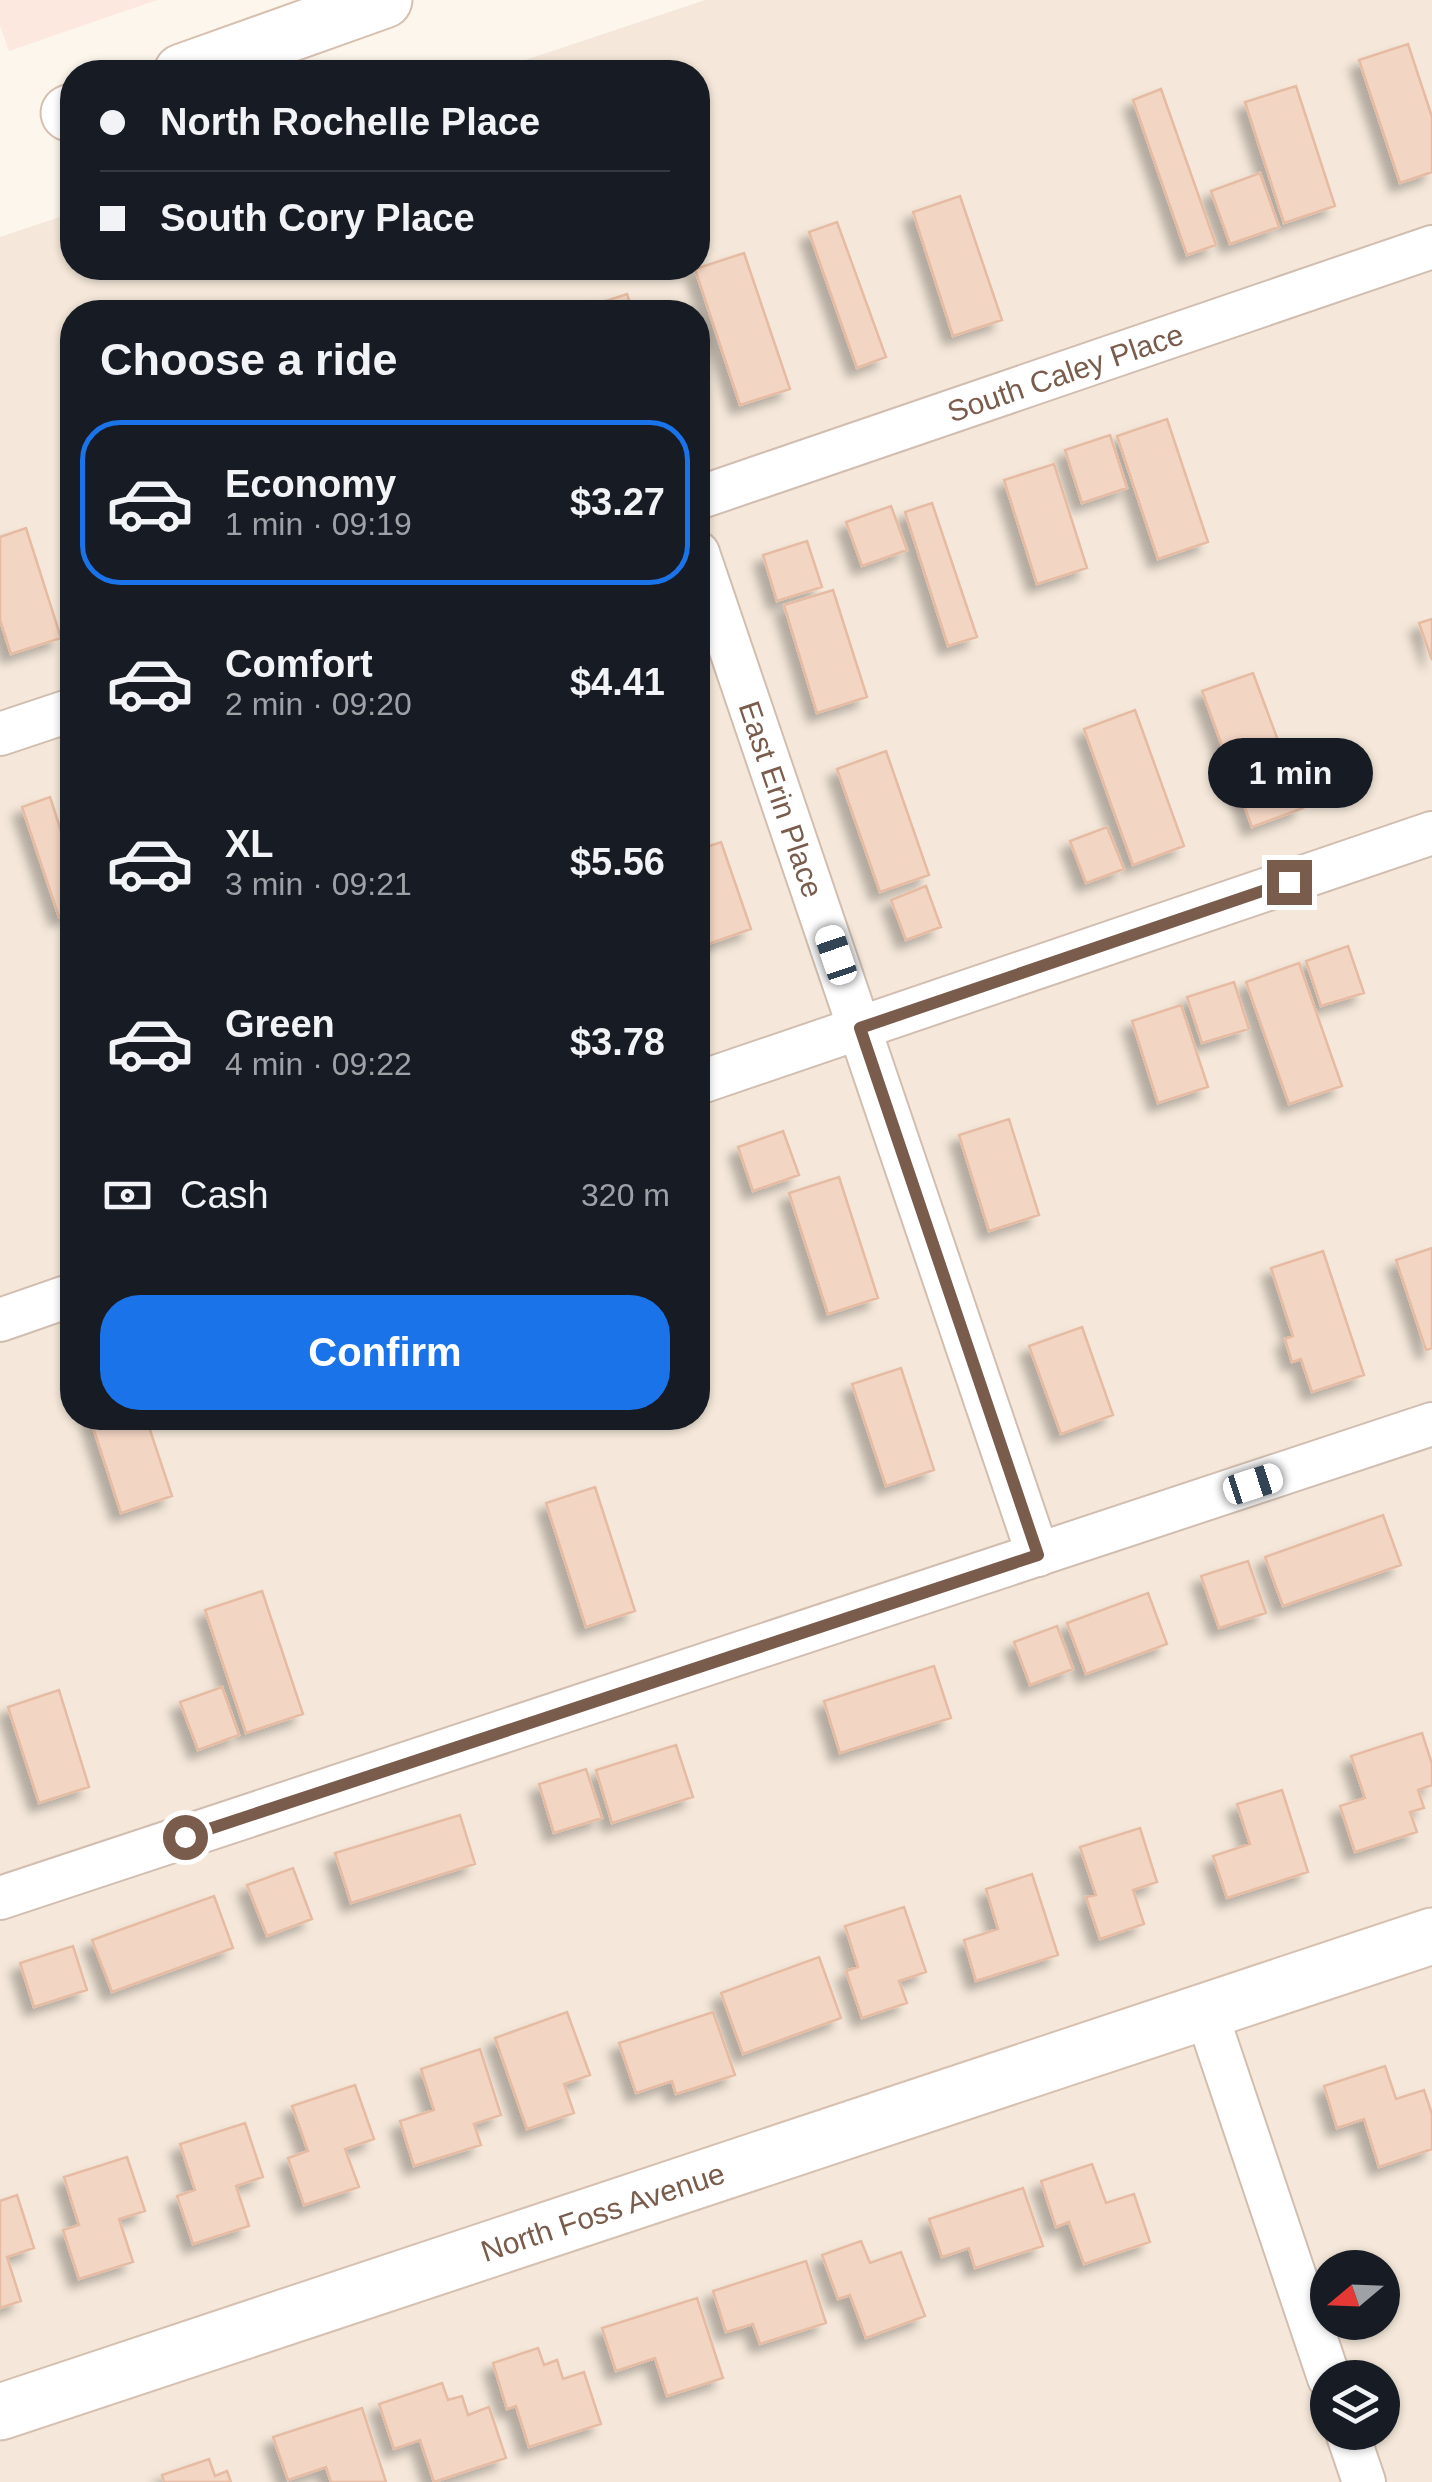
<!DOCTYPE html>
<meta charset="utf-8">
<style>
body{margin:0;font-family:Helvetica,sans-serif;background:#242831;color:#f1f3f6;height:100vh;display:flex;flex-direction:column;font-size:38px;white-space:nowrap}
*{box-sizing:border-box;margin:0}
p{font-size:32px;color:#9ea1a6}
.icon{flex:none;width:55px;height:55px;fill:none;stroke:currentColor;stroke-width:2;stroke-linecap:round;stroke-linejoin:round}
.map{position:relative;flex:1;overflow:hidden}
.panel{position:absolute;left:60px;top:300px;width:650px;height:1130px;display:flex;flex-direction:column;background:#171b24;border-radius:40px;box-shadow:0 2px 8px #0004}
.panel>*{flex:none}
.top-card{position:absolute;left:60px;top:60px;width:650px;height:220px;border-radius:40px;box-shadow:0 2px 8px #0004;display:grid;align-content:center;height:220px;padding:0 40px;background:#171b24}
.needle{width:65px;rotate:251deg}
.tools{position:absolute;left:1310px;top:2250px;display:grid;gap:20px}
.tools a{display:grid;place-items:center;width:90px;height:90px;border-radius:50%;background:#171b24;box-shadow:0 2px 8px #0004;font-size:50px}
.end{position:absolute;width:45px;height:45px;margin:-22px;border:12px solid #7a5c4d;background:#fff;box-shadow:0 0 0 5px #fff}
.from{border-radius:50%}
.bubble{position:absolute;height:70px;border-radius:35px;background:#171b24;box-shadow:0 2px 8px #0004;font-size:32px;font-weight:700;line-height:70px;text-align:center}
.car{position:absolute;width:30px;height:60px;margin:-30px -15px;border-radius:12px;box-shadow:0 0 8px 2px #0007;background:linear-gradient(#fff 24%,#345 0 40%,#fff 0 76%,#345 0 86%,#fff 0)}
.top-card b{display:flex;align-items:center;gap:35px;height:95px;font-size:38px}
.top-card b+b{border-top:2px solid #363941}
.top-card i{width:25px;height:25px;background:#f1f3f6}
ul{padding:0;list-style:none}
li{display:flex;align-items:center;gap:30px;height:165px;margin:0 20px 15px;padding:0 20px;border:5px solid transparent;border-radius:40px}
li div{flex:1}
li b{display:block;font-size:38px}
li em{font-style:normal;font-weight:700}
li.selected{border-color:#1a73e8}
li>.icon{width:90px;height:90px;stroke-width:1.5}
h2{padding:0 40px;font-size:45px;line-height:120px}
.pay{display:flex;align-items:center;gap:25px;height:110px;padding:0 40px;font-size:38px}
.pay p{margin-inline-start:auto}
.primary-button{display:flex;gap:20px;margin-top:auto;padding:20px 40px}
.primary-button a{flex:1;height:115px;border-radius:40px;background:#1a73e8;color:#fff;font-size:40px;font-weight:700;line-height:115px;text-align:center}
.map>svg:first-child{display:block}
.residential{fill:#f5e8da;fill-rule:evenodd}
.commercial{fill:#fde8e0}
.building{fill:#f3d5c3;stroke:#e6bba3;stroke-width:2.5;filter:url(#shadow)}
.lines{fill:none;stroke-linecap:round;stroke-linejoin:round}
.street-casing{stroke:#d1beb0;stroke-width:46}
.secondary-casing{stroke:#d6c0b0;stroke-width:59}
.street{stroke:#fff;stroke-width:42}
.secondary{stroke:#fff;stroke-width:55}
.route{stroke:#7a5c4d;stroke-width:12}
.labels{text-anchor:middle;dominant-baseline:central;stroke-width:10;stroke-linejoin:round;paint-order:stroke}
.street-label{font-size:30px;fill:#7a5c4d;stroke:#fffaf3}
</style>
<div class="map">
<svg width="1432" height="2482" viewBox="0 0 1432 2482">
<defs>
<filter id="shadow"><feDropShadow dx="-9" dy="9" stdDeviation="5" flood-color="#0004"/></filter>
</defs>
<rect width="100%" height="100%" fill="#fdf6ec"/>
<path class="residential" d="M705 0H1432V2482H0V237L72 213V268H698V72H489ZM72 312H698V1418H72ZM1328 2268H1382V2322H1328ZM1328 2378H1382V2432H1328Z"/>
<path class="commercial" d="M0 0H157L9 51 0 26Z"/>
<path class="building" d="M1408 44 1432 117V172L1400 183 1359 60Z
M1296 86 1335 206 1284 223 1245 102Z
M1161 89 1216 245 1187 255 1133 100Z
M1260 173 1279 227 1230 244 1211 191Z
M960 196 1002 320 953 336 913 212Z
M837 222 886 357 857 368 809 232Z
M744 253 790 389 740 405 695 269Z
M627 294 633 312H575V311Z
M1167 419 1208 542 1158 559 1117 436Z
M1110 435 1127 488 1082 503 1065 450Z
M1054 464 1087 568 1037 584 1004 480Z
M932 503 977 637 948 646 905 512Z
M891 506 907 550 862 566 846 522Z
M26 528 61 638 11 654 0 620V537Z
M807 541 822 587 777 601 763 555Z
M833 590 867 697 817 713 784 605Z
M1432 619V660L1419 623Z
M1253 673 1303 808 1252 827 1202 691Z
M1135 710 1184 846 1133 865 1084 729Z
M886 751 929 875 880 892 837 769Z
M50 797 72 865V913L59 917 22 807Z
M1107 827 1124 869 1086 883 1070 841Z
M721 842 751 929 700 947 698 850Z
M926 886 941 927 906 940 891 900Z
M1348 946 1364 993 1321 1006 1306 961Z
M1299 963 1342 1086 1289 1104 1246 982Z
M1234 982 1249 1029 1202 1043 1187 997Z
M1181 1005 1208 1087 1158 1103 1132 1021Z
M1009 1119 1039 1215 989 1231 959 1135Z
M783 1131 799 1175 753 1191 738 1147Z
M839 1177 878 1298 828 1314 789 1193Z
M1432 1248V1348L1426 1350 1396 1260Z
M1323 1251 1364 1375 1312 1392 1301 1359 1292 1362 1285 1339 1293 1336 1271 1268Z
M1082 1327 1113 1415 1061 1434 1029 1346Z
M901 1368 934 1470 886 1486 852 1384Z
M90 1418H146L172 1496 121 1513Z
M595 1487 635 1611 586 1627 546 1503Z
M1383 1515 1401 1565 1283 1606 1265 1557Z
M1248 1561 1266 1613 1219 1628 1201 1576Z
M262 1591 303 1714 246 1733 205 1610Z
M1148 1593 1167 1644 1086 1674 1067 1623Z
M1057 1626 1073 1669 1030 1685 1014 1642Z
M934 1666 951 1718 840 1753 824 1701Z
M222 1687 239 1735 198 1750 180 1702Z
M59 1690 89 1787 39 1803 8 1707Z
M1422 1733 1432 1764V1785L1418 1790 1424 1808 1410 1812 1417 1832 1355 1852 1340 1806 1365 1798 1351 1756Z
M676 1745 693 1797 612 1823 596 1770Z
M586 1769 602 1818 554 1833 539 1784Z
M1282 1790 1308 1872 1227 1898 1213 1856 1250 1844 1237 1804Z
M460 1815 475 1864 351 1903 335 1853Z
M1140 1828 1157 1882 1133 1890 1144 1924 1100 1939 1086 1897 1096 1895 1080 1847Z
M293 1868 312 1919 267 1936 247 1885Z
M1032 1874 1058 1955 976 1981 964 1940 998 1929 986 1889Z
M214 1896 233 1948 112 1992 92 1940Z
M904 1907 926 1972 899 1981 907 2003 862 2018 846 1971 858 1967 845 1926Z
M73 1946 87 1990 34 2007 20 1963Z
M819 1957 841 2018 743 2054 721 1993Z
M567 2012 590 2075 564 2084 574 2113 527 2129 495 2038Z
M713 2012 735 2075 676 2094 672 2081 636 2093 619 2043Z
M480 2049 501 2115 474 2124 481 2145 414 2166 400 2121 434 2110 421 2069Z
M1385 2066 1396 2099 1424 2090 1432 2114V2149L1379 2167 1364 2119 1337 2128 1324 2086Z
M355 2085 374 2139 345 2149 359 2187 304 2205 288 2158 308 2151 292 2106Z
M245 2123 263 2177 236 2186 249 2226 193 2244 177 2196 195 2190 180 2144Z
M127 2157 145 2211 119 2219 133 2262 79 2279 63 2230 79 2225 64 2177Z
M1092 2164 1106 2203 1134 2194 1150 2242 1084 2264 1069 2222 1056 2227 1041 2181Z
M1023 2188 1043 2246 975 2268 969 2248 942 2257 929 2219Z
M17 2195 34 2248 7 2257 21 2301 0 2308V2201Z
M861 2241 870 2263 901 2252 925 2316 866 2338 850 2295 838 2299 822 2255Z
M806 2261 826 2323 760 2344 753 2324 726 2332 713 2291Z
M697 2298 723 2378 667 2396 655 2358 616 2371 602 2328Z
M538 2348 544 2365 557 2360 563 2379 584 2372 601 2424 529 2447 516 2406 507 2409 493 2363Z
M442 2383 448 2400 462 2396 468 2415 489 2407 506 2458 434 2482 420 2440 394 2449 379 2404Z
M362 2408 386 2482H331L326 2467 288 2480 273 2437Z
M209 2459 215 2476 227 2471 231 2482H164L162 2475Z"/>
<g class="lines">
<g class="street-casing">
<g id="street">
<path id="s1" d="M698 498 1432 247"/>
<path id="s2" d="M698 553 1038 1555"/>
<path d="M0 734 72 710"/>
<path d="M698 1083 1432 833"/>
<path d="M0 1320 72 1295"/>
<path d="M0 1898 1432 1424"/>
<path d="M1206 2012 1329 2378"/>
<path d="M1347 2432 1364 2482"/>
</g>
</g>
<g class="secondary-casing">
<g id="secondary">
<path d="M182 72 384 0"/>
<path d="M69 113 72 112"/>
<path id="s3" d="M0 2412 1432 1936"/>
</g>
</g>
<use href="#street" class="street"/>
<use href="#secondary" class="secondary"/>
</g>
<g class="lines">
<path class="route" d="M185 1837 1038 1555 860 1028 1289 882"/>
</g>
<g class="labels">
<g class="street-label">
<text stroke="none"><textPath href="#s1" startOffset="388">South Caley Place</textPath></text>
<text stroke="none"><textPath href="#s2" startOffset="260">East Erin Place</textPath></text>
<text stroke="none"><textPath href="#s3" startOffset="635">North Foss Avenue</textPath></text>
</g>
</g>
</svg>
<div class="tools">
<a><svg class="needle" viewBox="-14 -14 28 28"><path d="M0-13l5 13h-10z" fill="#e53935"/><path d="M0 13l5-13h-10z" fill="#9ea1a6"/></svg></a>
<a><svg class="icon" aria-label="layers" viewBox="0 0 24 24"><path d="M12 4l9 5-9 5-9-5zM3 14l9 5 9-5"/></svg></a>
</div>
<i class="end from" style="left:185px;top:1837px"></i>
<i class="end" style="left:1289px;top:882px"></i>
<div class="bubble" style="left:1208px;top:738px;width:165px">1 min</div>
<i class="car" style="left:836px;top:955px;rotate:341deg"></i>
<i class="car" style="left:1253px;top:1484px;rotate:72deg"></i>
<div class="top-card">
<b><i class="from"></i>North Rochelle Place</b>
<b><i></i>South Cory Place</b>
</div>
<section class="panel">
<h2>Choose a ride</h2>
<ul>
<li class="selected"><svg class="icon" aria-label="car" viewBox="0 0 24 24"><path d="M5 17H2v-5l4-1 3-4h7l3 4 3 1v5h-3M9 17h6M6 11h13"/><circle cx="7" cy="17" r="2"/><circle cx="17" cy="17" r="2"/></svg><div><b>Economy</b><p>1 min · 09:19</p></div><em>$3.27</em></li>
<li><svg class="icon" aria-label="car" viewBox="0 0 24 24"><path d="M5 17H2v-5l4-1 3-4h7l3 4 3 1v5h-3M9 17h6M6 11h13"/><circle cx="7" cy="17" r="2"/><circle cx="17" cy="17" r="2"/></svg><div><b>Comfort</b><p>2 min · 09:20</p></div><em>$4.41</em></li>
<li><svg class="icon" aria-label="car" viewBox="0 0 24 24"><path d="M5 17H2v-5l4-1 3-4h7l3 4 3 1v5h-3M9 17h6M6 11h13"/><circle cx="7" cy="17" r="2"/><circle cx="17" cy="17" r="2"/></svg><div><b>XL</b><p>3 min · 09:21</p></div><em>$5.56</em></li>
<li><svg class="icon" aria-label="car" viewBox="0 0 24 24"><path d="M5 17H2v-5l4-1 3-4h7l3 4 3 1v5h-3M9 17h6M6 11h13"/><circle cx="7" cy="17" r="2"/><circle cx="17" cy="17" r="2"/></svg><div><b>Green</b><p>4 min · 09:22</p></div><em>$3.78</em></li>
</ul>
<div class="pay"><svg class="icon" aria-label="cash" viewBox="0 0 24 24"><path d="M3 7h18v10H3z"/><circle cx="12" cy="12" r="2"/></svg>Cash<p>320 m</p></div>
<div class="primary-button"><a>Confirm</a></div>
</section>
</div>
